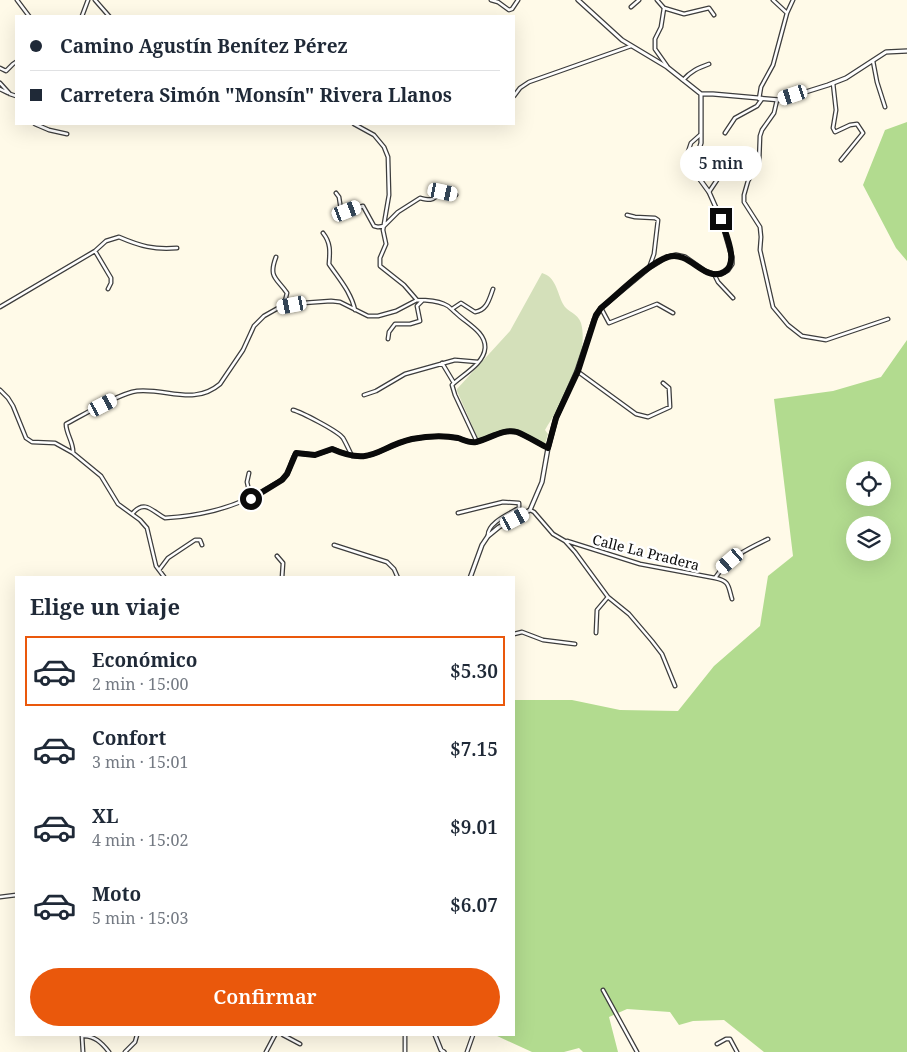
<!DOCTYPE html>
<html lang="es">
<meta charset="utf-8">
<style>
body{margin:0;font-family:"Noto Serif",serif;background:#f6f6f7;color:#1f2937;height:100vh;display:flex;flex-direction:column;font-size:19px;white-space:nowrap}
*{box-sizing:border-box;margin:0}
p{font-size:16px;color:#747a83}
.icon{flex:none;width:28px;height:28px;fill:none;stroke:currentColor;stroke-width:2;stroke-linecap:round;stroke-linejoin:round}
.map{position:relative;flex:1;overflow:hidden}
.details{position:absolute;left:15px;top:576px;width:500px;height:460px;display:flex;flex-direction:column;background:#fff;border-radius:0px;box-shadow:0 5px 20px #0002}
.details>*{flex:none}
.banner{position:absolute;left:15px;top:15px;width:500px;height:110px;border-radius:0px;box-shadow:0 5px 20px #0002;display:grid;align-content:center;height:110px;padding:0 15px;background:#fff}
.buttons{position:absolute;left:846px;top:461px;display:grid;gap:10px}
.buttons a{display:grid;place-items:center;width:45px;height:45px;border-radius:50%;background:#fff;box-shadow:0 5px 20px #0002;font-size:25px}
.end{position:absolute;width:22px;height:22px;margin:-11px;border:6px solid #0a0a0a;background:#fff;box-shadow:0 0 0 2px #fff}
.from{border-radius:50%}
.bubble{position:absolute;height:35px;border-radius:18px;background:#fff;box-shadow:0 5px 20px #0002;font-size:16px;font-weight:600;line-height:35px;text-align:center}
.car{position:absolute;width:15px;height:30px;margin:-15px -8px;border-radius:6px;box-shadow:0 0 4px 1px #0007;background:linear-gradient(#fff 24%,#345 0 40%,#fff 0 76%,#345 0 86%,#fff 0)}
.banner b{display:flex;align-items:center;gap:18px;height:48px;font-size:19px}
.banner b+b{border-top:1px solid #e0e1e3}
.banner i{width:12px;height:12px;background:#1f2937}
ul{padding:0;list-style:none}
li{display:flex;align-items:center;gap:15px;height:70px;margin:0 10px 8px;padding:0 5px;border:2px solid transparent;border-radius:0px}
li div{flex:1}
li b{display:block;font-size:19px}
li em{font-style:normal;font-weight:600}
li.selected{border-color:#ea580c}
li>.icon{width:45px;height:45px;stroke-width:1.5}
h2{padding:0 15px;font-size:22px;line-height:60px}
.action{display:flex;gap:10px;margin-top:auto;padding:10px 15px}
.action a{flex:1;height:58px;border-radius:30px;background:#ea580c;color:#fff;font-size:20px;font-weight:600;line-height:58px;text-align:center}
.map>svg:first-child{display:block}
.forest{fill:#b2db8f;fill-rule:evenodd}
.cemetery{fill:#d4e0ba}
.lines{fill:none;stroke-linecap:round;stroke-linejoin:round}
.minor-casing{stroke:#3d3d3d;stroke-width:5}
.tertiary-casing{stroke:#3d3d3d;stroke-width:5.5}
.minor{stroke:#fff;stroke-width:2.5}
.tertiary{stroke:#fff;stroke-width:3}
.route{stroke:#0a0a0a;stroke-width:6}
.labels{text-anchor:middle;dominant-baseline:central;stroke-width:5;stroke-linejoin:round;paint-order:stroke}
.street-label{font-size:14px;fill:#0a0a0a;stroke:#fff}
</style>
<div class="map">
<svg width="907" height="1052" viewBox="0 0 907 1052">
<rect width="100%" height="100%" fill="#fffae8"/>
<path class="forest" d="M907 122V261L896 248 863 185 885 130Z
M907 340V1052H764L724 1020 693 1021 679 1025 670 1012 627 1009 609 1017 618 1052H583L579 1048 564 1052H532L495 1035H514V700H572L620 710 678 711 714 666 760 626 768 576 793 556 774 399 833 391 881 377ZM855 470H882V498H855ZM855 525H882V552H855Z"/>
<path class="cemetery" d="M542 273C556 277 557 292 563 304 567 312 578 313 581 323 590 356 562 403 545 430L548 434 545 444C535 443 530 434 521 431 507 425 491 436 478 439L457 391V389L510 331Z"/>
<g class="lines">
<g class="minor-casing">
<path id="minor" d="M17 0 29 16
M95 0 109 16
M491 0 498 2 509 10 512 9 518 0
M657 0 664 8 661 27 655 39V49L667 66
M631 7 639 0
M664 8 684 14 709 8 714 15
M787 13 793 0
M82 16 88 0
M873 61 877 82 885 107
M0 68 6 71 13 64 16 62
M683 80C691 71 698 68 709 64
M0 83 10 94 16 96
M833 83 836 110 833 128 835 132 850 125 857 124 863 133 841 160
M0 89 8 93
M514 96 520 88 529 82 631 46
M759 99 761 87 773 65 787 13 773 0
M777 100 774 113 762 130 760 136 759 163 748 181 744 195V202L760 227 761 237 760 250 773 307 788 325 802 336 826 340 888 319
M35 124 49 130 67 134
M354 124 374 135 384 147 388 157 389 195 383 230 386 244 380 258V266L404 285 417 300C426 300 437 301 444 304 450 306 452 310 456 313 466 323 486 332 485 348 484 364 462 375 452 385L455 395 477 442
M725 133 735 118 757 106 762 99
M686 158 691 143 700 135
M709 192 717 180 725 161
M336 193 339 197 341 210 347 211 363 206 374 226 378 227 384 226 398 212 420 198C436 202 431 198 443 192L456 195
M627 215 635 217 655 218 658 220 654 254 649 268
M323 233C331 243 330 252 329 264 339 279 351 292 355 310
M95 251 111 278V283L108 289
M276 257C268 278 277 278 287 293L285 301 280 307
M714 274 718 282 733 298
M0 307 95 251 106 241 119 237C140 246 154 250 177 248
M601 308 609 323 657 304 673 313
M452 309 461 303 475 312C487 310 489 300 493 289
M388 339 389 332 395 324H410L420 321 417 306 422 301
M442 363 454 383
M577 371 636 414 648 417 670 407 669 388 663 383
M0 390 8 398 13 406 26 438 32 442 55 443 73 453 101 476 118 504 140 520 147 528 156 566 165 578
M364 395 376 391 405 374 455 360 478 362
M293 410C301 412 338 431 343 438 346 443 349 450 352 456
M73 453C74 443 66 434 66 424 83 415 120 393 137 391 167 388 194 406 220 384L243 350 254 326 264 316 280 307 303 303 331 301 340 302 368 316H378L396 311 417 300
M249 473 247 482 251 499
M530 510 534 512 553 534 565 541 575 552 608 597 629 614 652 641 662 654 675 686
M133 513C145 499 153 512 165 518 201 516 237 507 268 488 274 484 283 481 287 474 291 468 291 459 296 453L315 455 333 449C373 467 377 447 412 439 427 436 443 435 458 438 464 440 470 443 476 442 489 439 504 428 517 432 527 436 538 443 548 448
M458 513 503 502 519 503V508C509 514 487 523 488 536
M567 541 640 564 715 578C728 558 747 549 768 539
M334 545 387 562 394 569 398 578
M277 556 283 563 282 578
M159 570 168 558 195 540H200L202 545
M715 578C730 581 728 586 732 599
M596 633 597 610 608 597
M514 634 522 632 543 640 575 644
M0 897 16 895
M603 990 637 1052
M283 1035 300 1044
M405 1035V1052
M717 1044 726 1039H730L737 1052
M83 1052 82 1036C94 1035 102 1043 109 1052
M125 1052 135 1042 137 1035
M266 1052 275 1035
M467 1052 473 1035"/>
</g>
<g class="tertiary-casing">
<path id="tertiary" d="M578 0 622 40 667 67 701 94H713L780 100 828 85 846 78 886 52 907 51
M470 578 482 545 488 536 499 527 530 510 542 482 548 448 556 418 577 371 594 320 601 308 649 268 667 257 676 255 685 257 705 271 714 274H721L728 270 732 264V257L721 219 709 192 696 174 694 165 701 143V94
M435 1035 441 1050 444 1052"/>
</g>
<use href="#minor" class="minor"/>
<use href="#tertiary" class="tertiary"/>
</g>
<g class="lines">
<path class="route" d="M251 499 282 480 287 474 296 453 315 455 332 449C373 467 377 447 412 439 427 436 443 435 458 438 464 440 469 443 476 442 489 439 504 428 517 432 527 436 538 443 548 448L556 418 578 371 596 315 601 308C617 295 650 262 668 257 690 250 704 283 724 272 740 263 725 233 721 219"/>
</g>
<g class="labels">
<g class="street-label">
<text transform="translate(646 552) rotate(14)">Calle La Pradera</text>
</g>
</g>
</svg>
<div class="buttons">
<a><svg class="icon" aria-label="locate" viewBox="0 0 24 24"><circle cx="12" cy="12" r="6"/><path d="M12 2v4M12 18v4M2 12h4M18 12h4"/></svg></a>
<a><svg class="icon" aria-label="layers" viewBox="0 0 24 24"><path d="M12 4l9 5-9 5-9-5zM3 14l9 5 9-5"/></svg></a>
</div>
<i class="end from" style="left:251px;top:499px"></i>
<i class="end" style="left:721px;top:219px"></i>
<div class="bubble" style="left:680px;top:146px;width:82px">5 min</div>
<i class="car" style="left:793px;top:95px;rotate:252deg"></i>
<i class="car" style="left:443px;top:192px;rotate:102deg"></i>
<i class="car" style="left:347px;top:211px;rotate:69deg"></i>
<i class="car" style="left:292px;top:305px;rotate:259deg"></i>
<i class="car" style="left:103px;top:405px;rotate:62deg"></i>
<i class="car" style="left:515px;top:519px;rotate:62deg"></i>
<i class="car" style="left:730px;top:561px;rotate:229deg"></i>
<div class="banner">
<b><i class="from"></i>Camino Agustín Benítez Pérez</b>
<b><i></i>Carretera Simón &quot;Monsín&quot; Rivera Llanos</b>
</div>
<section class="details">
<h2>Elige un viaje</h2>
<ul>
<li class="selected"><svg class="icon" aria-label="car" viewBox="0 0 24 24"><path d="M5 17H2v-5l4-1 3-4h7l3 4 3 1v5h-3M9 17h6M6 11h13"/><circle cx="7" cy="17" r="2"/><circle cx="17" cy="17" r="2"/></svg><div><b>Económico</b><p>2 min · 15:00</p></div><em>$5.30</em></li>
<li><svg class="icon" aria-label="car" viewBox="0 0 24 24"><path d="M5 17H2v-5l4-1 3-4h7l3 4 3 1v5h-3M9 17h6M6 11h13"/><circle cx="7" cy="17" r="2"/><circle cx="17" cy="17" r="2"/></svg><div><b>Confort</b><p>3 min · 15:01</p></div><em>$7.15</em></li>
<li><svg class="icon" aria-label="car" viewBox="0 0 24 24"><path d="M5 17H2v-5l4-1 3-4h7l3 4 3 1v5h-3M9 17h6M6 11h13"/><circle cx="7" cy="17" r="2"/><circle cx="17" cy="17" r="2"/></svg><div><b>XL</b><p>4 min · 15:02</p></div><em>$9.01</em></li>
<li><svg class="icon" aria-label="car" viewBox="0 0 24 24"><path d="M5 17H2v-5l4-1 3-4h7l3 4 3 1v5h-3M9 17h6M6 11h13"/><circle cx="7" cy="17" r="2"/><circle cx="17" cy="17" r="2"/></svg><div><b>Moto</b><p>5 min · 15:03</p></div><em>$6.07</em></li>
</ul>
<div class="action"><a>Confirmar</a></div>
</section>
</div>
